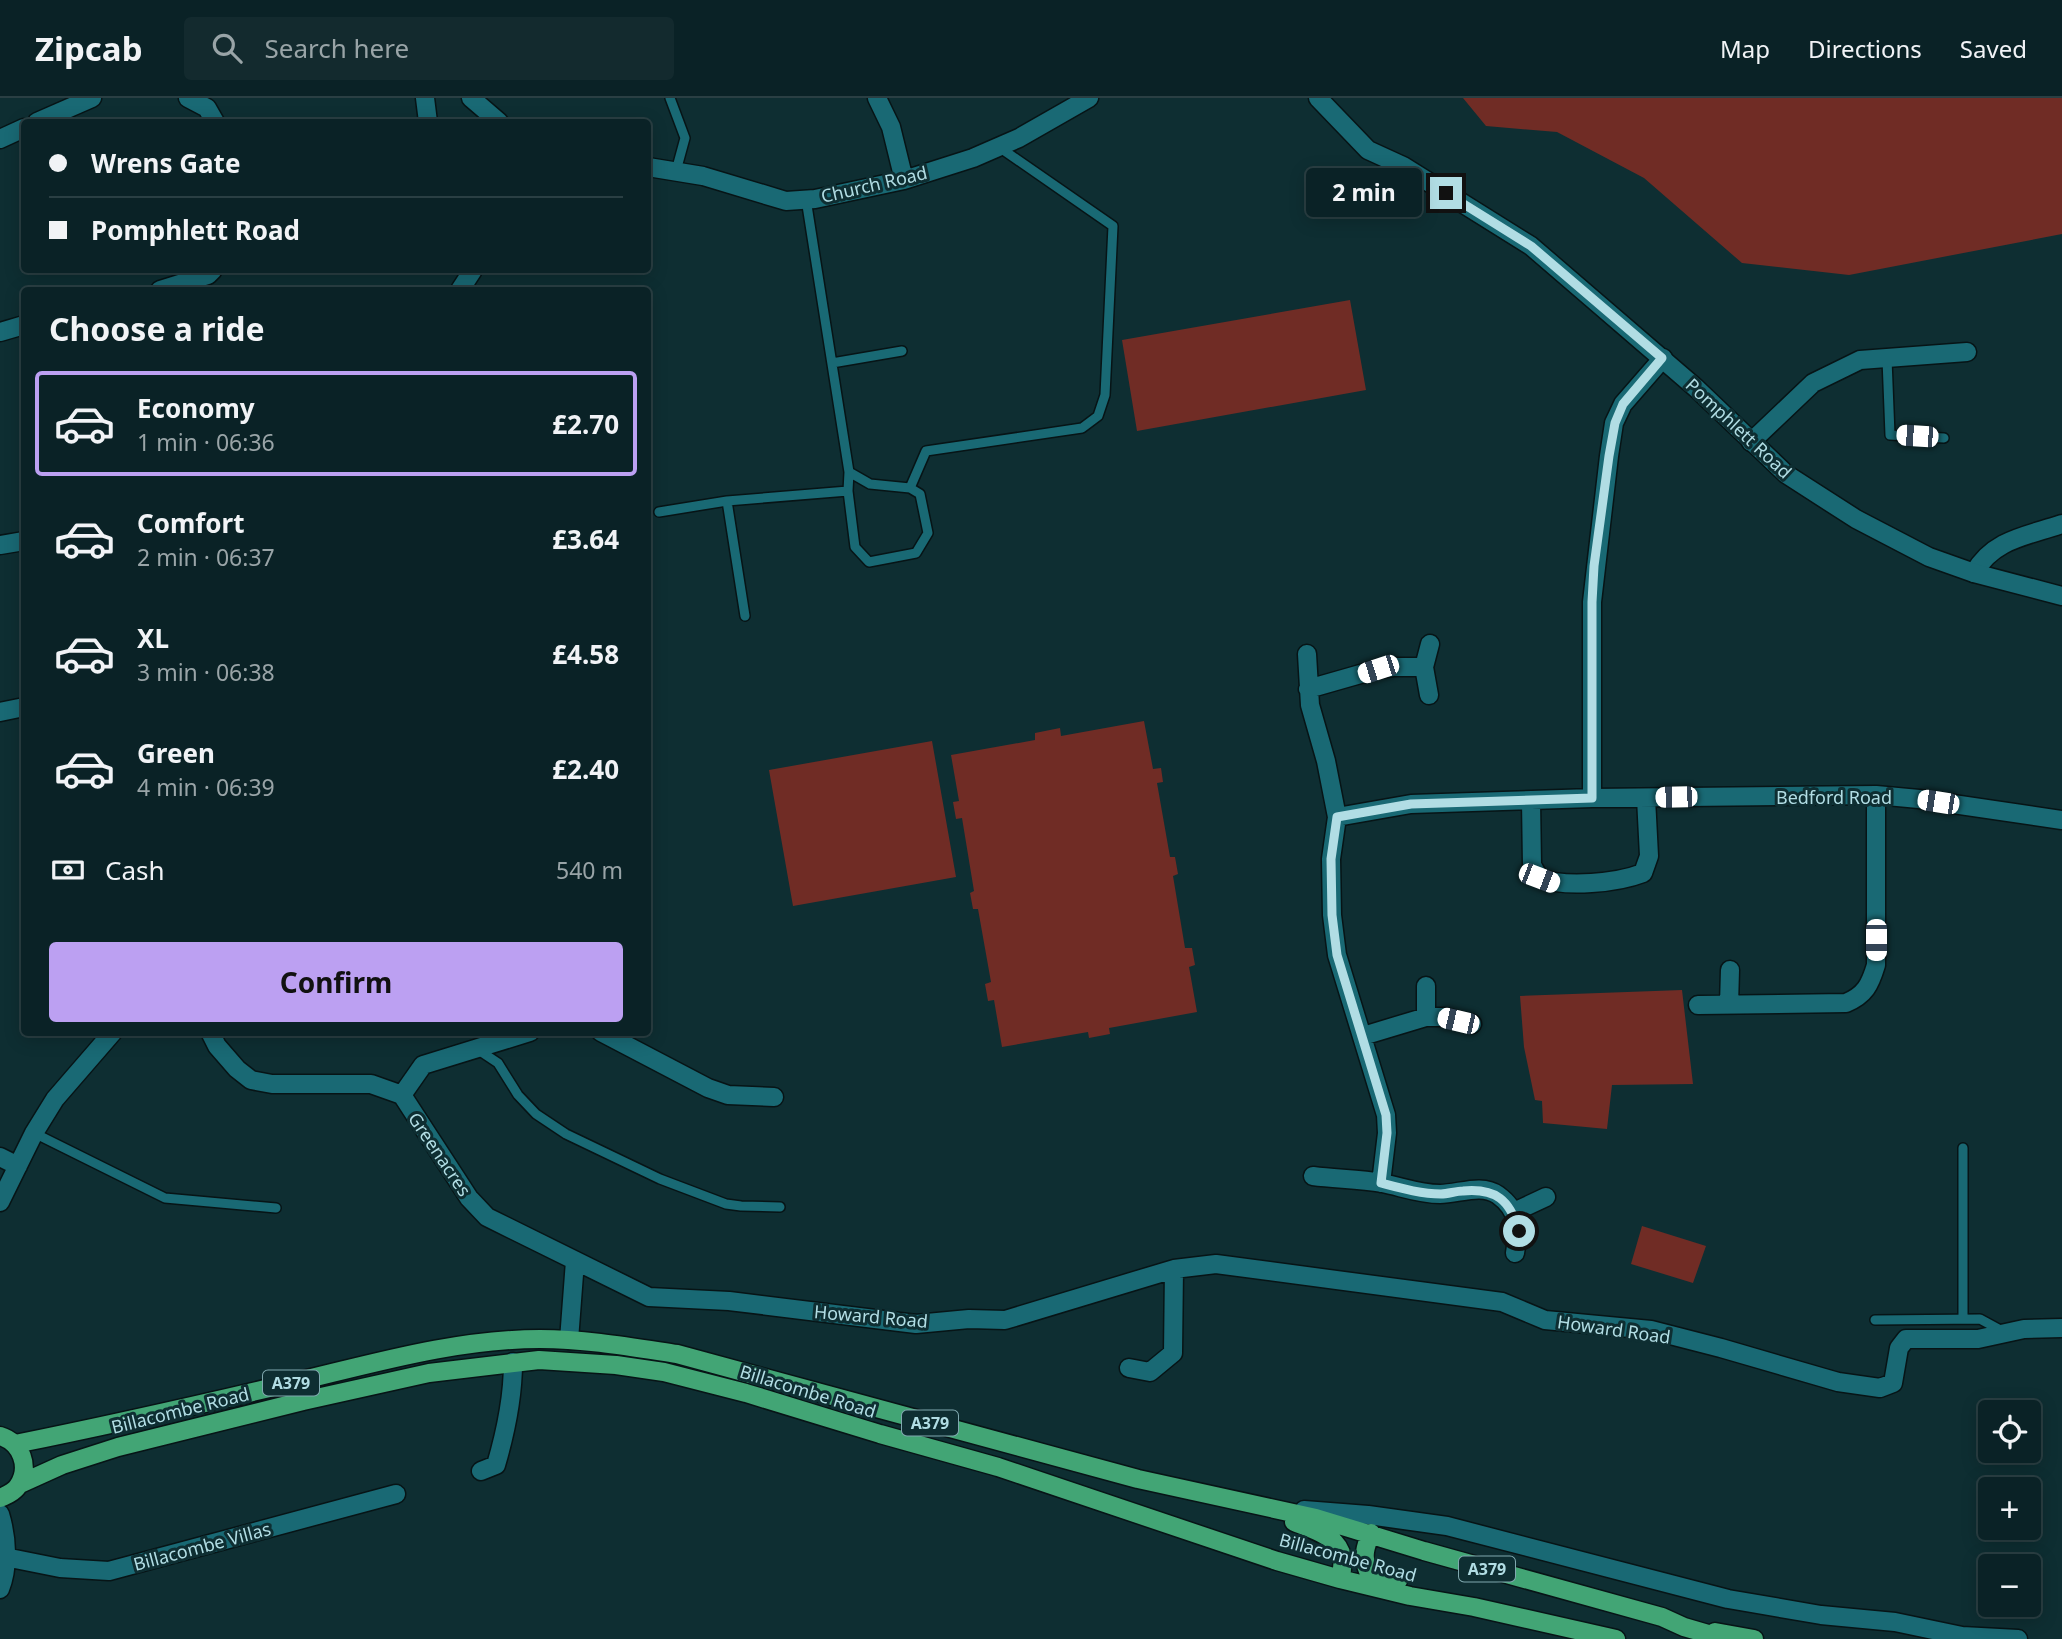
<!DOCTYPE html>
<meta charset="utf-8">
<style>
body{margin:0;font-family:"Noto Sans",sans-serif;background:#132a2e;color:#f1f3f6;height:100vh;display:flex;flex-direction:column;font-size:26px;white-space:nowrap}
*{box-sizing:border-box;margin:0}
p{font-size:23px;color:#99a4a7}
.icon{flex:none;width:38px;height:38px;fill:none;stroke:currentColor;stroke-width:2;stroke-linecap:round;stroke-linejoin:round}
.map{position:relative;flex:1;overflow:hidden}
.side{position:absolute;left:21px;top:189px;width:630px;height:749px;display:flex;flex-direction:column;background:#0a2226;border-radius:7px;box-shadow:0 4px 18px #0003,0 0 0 2px #2a3f43}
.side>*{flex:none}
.hud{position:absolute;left:21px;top:21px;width:630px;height:154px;border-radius:7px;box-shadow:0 4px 18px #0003,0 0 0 2px #2a3f43;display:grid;align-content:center;height:154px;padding:0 28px;background:#0a2226}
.buttons{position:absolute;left:1978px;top:1302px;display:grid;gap:14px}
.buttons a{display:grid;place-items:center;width:63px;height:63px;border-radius:7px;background:#0a2226;box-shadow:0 4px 18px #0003,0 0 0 2px #2a3f43;font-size:35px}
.end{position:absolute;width:32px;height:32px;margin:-16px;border:9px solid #b1dde4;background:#111;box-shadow:0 0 0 4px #111}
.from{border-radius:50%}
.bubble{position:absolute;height:49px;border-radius:7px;background:#0a2226;box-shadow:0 4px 18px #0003,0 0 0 2px #2a3f43;font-size:23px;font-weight:700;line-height:49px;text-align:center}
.car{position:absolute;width:21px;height:42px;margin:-21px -10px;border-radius:9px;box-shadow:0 0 5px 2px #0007;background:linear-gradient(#fff 24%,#345 0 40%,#fff 0 76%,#345 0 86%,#fff 0)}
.hud b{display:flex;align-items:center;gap:24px;height:66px;font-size:26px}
.hud b+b{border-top:2px solid #2a3f43}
.hud i{width:18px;height:18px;background:#f1f3f6}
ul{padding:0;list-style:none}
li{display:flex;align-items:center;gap:21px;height:105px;margin:0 14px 10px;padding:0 14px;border:4px solid transparent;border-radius:7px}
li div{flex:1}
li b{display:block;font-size:26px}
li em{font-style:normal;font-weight:700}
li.active{border-color:#bca0f2}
li>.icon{width:63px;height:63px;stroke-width:1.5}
h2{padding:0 28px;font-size:32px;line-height:84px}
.pay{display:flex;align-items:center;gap:18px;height:77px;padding:0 28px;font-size:26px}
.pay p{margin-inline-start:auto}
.cta{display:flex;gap:14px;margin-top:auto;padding:14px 28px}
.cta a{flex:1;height:80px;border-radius:7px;background:#bca0f2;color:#111;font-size:28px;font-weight:700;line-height:80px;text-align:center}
header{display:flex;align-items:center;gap:42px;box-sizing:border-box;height:98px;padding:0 35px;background:#0a2226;border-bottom:2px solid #2a3f43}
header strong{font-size:33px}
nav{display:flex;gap:38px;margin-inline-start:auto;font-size:24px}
.search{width:490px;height:63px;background:#132a2e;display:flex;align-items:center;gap:18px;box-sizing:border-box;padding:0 24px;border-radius:7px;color:#99a4a7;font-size:26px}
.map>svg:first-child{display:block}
.green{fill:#702c25}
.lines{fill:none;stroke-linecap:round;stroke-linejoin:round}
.service-casing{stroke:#071416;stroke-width:12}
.minor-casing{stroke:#071416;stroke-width:21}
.tertiary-casing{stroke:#071416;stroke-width:21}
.primary-casing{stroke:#071416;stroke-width:21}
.service{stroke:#196974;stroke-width:9}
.minor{stroke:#196974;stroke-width:18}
.tertiary{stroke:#196974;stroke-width:18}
.primary{stroke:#42a575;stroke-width:18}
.route{stroke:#b1dde4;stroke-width:9}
.labels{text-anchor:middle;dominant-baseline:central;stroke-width:6;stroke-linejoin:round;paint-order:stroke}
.shield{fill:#0e2e32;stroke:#80a8af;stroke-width:2}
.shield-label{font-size:16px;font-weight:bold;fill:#b1dde4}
.street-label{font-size:18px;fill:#b1dde4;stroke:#0e2e32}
</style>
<header>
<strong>Zipcab</strong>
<div class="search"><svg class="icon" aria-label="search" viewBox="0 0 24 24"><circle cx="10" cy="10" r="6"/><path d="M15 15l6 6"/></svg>Search here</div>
<nav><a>Map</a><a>Directions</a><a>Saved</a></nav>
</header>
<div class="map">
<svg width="2062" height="1541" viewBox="0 0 2062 1541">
<rect width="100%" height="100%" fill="#0e2e32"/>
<path class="green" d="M1463 0H2062V136L1849 177 1742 165 1644 80 1557 34 1486 28Z
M1350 202 1366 292 1137 333 1122 242Z
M1144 623 1153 671 1161 670 1163 684 1157 685 1170 759H1175L1178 776 1173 778 1185 850H1192L1195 867 1189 869 1197 914 1109 930 1110 936 1089 940 1088 934 1002 949 994 902 988 903 985 886 991 884 978 811H973L970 795 974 793 962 720 956 721 953 704 959 703 951 657 1035 642V635L1060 630 1061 638Z
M932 643 956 779 793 808 769 672Z
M1682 892 1693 986 1612 987 1607 1031 1543 1025 1542 1003 1535 1002 1524 949 1520 898Z
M1642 1128 1706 1148 1693 1185 1631 1166Z"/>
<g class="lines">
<g class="service-casing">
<path id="service" d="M670 0 685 40 676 73
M806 101 849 374
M1887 261 1890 337 1944 340
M832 265 902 253
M849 374 870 386 910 390 920 396 928 435 916 455 869 464 855 449 848 393Z
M910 390 926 353 1082 330 1098 318 1105 297 1113 128 999 49
M727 403 745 518
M659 414 727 403 848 393
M477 951 498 965 518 997 536 1016 566 1036 660 1081 726 1106 741 1108 780 1109
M34 1035 165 1100 276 1110
M1963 1050V1221
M1875 1222 1980 1221 2004 1234"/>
</g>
<g class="minor-casing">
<path id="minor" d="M188 0 207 10 215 24
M425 0 428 24
M471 0 499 24
M877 0 891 29 904 82
M37 24 92 0
M0 41 24 30
M648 69 703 78 786 103 815 101 904 82 973 60 1019 40 1089 0
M160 192 208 177 213 172
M460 192 473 172
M0 234 24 227
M1751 344 1813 285 1860 262 1967 254
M0 447 24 443
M1974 475C1993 441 2027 438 2062 426
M1307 556 1310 607 1326 663 1337 719 1331 761 1332 817 1337 857 1386 1017 1387 1035 1381 1085
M1308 591 1378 571 1393 569H1424
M1429 597 1424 569 1430 546
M0 614 24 609
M1592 700V504L1609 358 1614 325 1623 306 1663 260
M1531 703 1532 767 1539 780C1566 790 1617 785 1643 775L1649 758 1646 700
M1337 719 1411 706 1592 700 1876 697 1919 701 2062 722
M1698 907 1846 905C1865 897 1870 887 1876 867V697
M1729 907 1730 872
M1426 919V888
M210 934 217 948 237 971 251 982 272 986H371L402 997
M601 934 708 990 728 997 774 999
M1363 938 1426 919H1444L1472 926
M402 997 469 1100 487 1119 649 1199 729 1203 916 1226 969 1221 1005 1222 1174 1171 1216 1166 1502 1204 1545 1222 1651 1232 1721 1250 1838 1284 1880 1290 1893 1285 1899 1250 1906 1241H1978L2024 1231 2062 1230
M402 997 423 967 530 934
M0 1059 18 1068
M1313 1078C1336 1081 1360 1081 1382 1085 1402 1089 1420 1096 1440 1096 1459 1096 1481 1085 1498 1097 1520 1113 1519 1131 1515 1155
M0 1104 34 1035 55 1001 113 934
M1514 1114 1546 1099
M569 1242 575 1163
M1129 1270 1150 1274 1173 1255 1174 1171
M481 1373 496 1367C506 1333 513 1299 513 1264
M1304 1412 1368 1417 1447 1428 1728 1501 1821 1517 1895 1524 1962 1538 2018 1541
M0 1416C7 1439 9 1469 0 1491
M5 1459 60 1470 109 1473 396 1396"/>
</g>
<g class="tertiary-casing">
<path id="tertiary" d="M1318 0 1368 52 1403 68 1531 148 1696 290 1786 376 1856 421 1929 459 1974 475 2062 498"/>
</g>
<g class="primary-casing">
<path id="primary" d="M0 1338C21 1344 31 1369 18 1388 14 1394 7 1397 0 1400
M15 1346C109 1327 202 1306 295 1284 375 1265 457 1241 540 1241 586 1241 631 1249 677 1256L1138 1381 1316 1420 1424 1453 1662 1519 1684 1529 1725 1541
M20 1386 62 1367 118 1349 303 1303 429 1275 539 1262 616 1267 664 1274 746 1295 880 1336 998 1369 1277 1463 1340 1481 1410 1498 1474 1509 1616 1541
M1294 1424C1324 1436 1351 1442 1340 1481
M1371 1435C1365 1449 1362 1459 1368 1473L1398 1483
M1715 1534 1754 1541"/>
</g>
<use href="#service" class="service"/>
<use href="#minor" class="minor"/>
<use href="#tertiary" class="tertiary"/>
<use href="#primary" class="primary"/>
</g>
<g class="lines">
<path class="route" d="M1446 95 1531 148 1662 260 1623 306 1615 325 1609 358 1594 468 1592 504V700L1411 706 1337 719 1331 761 1332 817 1337 857 1386 1017 1387 1035 1381 1085C1400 1090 1421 1096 1441 1096 1448 1096 1456 1093 1463 1093 1496 1090 1510 1102 1519 1133"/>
</g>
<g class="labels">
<g class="shield">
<rect x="263" y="1272.5" width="56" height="25" rx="5"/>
<rect x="902" y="1312.5" width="56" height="25" rx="5"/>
<rect x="1459" y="1458.5" width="56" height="25" rx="5"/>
</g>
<g class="shield-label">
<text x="291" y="1285">A379</text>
<text x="930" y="1325">A379</text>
<text x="1487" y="1471">A379</text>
</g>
<g class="street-label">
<text transform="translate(874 86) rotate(-13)">Church Road</text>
<text transform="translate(1739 330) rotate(43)">Pomphlett Road</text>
<text x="1834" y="699">Bedford Road</text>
<text transform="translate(440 1056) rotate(56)">Greenacres</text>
<text transform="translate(871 1218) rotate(5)">Howard Road</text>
<text transform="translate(1614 1231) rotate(8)">Howard Road</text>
<text transform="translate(808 1293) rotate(17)">Billacombe Road</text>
<text transform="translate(180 1312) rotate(-14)">Billacombe Road</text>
<text transform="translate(202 1448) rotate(-15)">Billacombe Villas</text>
<text transform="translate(1348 1459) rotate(15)">Billacombe Road</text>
</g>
</g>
</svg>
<div class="buttons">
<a><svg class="icon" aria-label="locate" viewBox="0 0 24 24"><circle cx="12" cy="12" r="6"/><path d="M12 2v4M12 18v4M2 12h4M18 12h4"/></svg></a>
<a>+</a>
<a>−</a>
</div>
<i class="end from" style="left:1519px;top:1133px"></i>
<i class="end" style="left:1446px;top:95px"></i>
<div class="bubble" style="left:1306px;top:70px;width:116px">2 min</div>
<i class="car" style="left:1917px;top:338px;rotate:274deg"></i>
<i class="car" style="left:1378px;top:571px;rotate:252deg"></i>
<i class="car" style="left:1676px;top:699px;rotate:269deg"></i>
<i class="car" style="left:1938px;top:704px;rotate:279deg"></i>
<i class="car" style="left:1539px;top:780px;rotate:111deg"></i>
<i class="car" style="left:1876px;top:842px;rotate:180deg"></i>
<i class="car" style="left:1458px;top:923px;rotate:283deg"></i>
<div class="hud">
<b><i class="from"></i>Wrens Gate</b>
<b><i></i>Pomphlett Road</b>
</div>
<section class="side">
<h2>Choose a ride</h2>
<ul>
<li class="active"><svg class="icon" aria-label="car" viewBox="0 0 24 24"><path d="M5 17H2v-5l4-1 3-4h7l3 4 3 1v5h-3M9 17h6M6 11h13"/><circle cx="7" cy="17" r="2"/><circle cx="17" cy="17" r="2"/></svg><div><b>Economy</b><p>1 min · 06:36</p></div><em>£2.70</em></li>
<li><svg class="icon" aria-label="car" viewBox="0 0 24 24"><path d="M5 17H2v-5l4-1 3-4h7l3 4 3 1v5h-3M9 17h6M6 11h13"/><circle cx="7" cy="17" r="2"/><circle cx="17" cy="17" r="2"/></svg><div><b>Comfort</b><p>2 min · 06:37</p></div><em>£3.64</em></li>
<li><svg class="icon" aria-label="car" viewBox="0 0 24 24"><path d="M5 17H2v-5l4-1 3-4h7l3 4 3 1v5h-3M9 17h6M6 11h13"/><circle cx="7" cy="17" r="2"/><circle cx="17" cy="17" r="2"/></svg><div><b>XL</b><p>3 min · 06:38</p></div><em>£4.58</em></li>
<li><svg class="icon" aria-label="car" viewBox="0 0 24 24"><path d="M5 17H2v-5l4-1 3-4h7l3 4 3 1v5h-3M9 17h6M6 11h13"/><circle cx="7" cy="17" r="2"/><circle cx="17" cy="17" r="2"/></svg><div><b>Green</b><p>4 min · 06:39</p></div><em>£2.40</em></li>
</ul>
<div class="pay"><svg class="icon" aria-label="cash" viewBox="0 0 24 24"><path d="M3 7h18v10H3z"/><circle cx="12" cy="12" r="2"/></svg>Cash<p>540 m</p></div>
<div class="cta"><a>Confirm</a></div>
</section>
</div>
